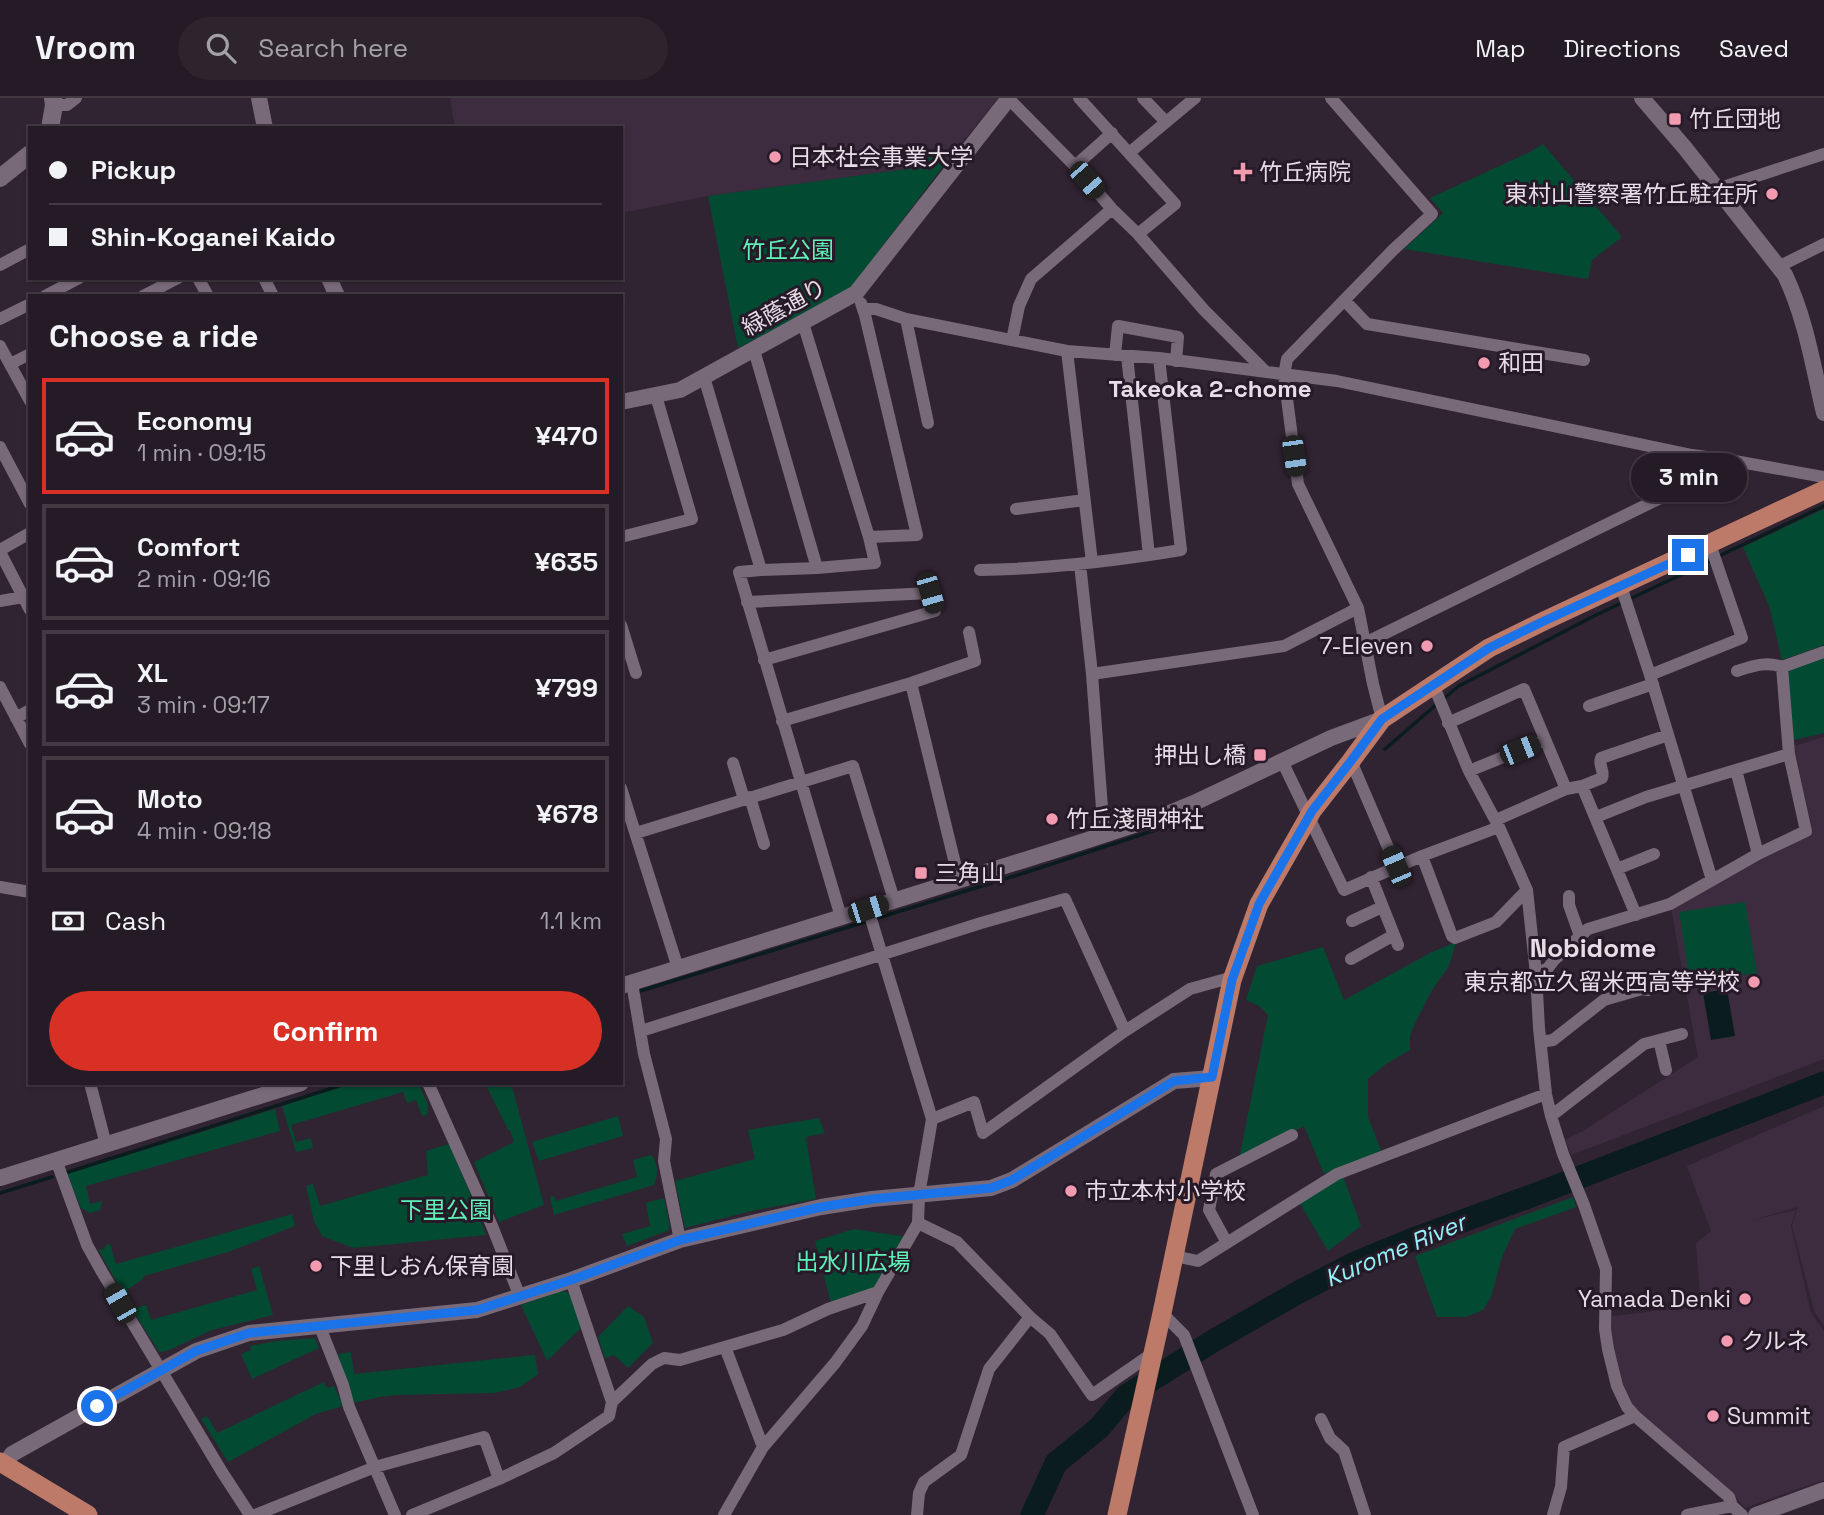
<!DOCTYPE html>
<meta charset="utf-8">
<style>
body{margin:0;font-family:"Space Grotesk","Noto Sans JP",sans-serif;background:#2d242e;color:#f1f3f6;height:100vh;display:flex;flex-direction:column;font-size:26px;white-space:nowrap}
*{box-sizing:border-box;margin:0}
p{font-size:23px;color:#a3a1a7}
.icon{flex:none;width:38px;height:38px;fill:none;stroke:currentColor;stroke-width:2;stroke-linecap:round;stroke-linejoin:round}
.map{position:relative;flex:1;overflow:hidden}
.side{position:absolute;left:28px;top:196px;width:595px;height:791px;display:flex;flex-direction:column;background:#251b26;border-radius:0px;box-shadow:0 2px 5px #0004,0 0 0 2px #423943}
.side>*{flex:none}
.top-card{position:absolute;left:28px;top:28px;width:595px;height:154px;border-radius:0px;box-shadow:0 2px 5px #0004,0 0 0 2px #423943;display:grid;align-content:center;height:154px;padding:0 21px;background:#251b26}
.end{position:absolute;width:32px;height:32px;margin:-16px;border:9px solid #1a73e8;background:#fff;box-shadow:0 0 0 4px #fff}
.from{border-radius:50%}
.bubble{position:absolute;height:49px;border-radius:24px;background:#251b26;box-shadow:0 2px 5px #0004,0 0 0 2px #423943;font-size:23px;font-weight:700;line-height:49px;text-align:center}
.car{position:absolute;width:21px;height:42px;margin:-21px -10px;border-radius:9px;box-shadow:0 0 5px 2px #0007;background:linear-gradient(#222 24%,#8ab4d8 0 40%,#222 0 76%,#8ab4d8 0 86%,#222 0)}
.top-card b{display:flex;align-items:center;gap:24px;height:66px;font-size:26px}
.top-card b+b{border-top:2px solid #423943}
.top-card i{width:18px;height:18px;background:#f1f3f6}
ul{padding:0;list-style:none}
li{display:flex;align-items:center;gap:21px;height:116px;margin:0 14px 10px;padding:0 7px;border:4px solid #423943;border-radius:0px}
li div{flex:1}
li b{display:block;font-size:26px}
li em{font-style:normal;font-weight:700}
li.selected{border-color:#d93025}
li>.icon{width:63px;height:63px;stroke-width:1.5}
h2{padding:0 21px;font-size:32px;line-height:84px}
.pay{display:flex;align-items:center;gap:18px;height:77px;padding:0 21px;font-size:26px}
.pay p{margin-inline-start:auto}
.action{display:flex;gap:14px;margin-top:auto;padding:14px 21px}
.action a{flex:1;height:80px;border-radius:42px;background:#d93025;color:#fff;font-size:28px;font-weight:700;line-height:80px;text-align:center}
header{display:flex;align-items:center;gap:42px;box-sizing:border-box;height:98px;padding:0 35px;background:#251b26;border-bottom:2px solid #423943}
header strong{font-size:33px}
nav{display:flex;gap:38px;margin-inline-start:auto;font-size:24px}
.search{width:490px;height:63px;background:#2d242e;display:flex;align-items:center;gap:18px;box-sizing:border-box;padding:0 24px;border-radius:38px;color:#a3a1a7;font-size:26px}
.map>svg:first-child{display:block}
.built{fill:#3d2c3f}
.green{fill:#034a33}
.water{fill:#0a1c1d}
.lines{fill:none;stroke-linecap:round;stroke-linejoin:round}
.stream{stroke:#0a1c1d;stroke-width:3.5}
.river{stroke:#0a1c1d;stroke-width:23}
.minor{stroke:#796a7a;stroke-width:12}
.tertiary{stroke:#796a7a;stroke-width:16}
.secondary{stroke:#796a7a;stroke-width:18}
.primary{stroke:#be7a69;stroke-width:19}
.route{stroke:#1a73e8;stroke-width:9}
.poi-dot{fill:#f29aaf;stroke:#271a28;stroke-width:2.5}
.labels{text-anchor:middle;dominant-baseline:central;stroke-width:6;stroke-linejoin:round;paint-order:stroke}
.poi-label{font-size:23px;fill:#e6dde6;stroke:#271a28;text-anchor:start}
.park-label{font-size:23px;fill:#5ff3ba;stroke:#271a28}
.street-label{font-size:23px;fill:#e6dde6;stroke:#271a28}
.neighbourhood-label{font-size:24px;font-weight:bold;fill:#e6dde6;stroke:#271a28}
.water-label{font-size:24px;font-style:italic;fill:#93f2f8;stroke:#271a28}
.quarter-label{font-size:26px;font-weight:bold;fill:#e6dde6;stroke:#271a28}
</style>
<header>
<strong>Vroom</strong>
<div class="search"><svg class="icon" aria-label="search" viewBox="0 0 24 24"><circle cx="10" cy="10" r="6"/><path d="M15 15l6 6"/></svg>Search here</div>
<nav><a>Map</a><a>Directions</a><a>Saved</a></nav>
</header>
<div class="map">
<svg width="1824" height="1417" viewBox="0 0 1824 1417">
<rect width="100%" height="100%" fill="#312432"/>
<path class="built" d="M450 0H998L948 62 934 55 914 70 708 98 621 115V30H455Z
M1824 639V961L1571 1057 1565 1042 1583 1033 1698 959 1671 809 1813 734 1794 648Z
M1824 1008V1228L1815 1215 1792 1128 1798 1109 1752 1122 1796 1112 1791 1128 1811 1215 1824 1233V1382L1745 1410 1735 1398 1625 1306 1607 1219 1701 1207 1696 1145 1711 1133 1687 1068Z"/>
<path class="green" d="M1543 46 1622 139 1592 162 1588 181 1404 151 1443 115 1430 100 1530 54Z
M934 55 948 62 849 192 738 250 708 98 914 70Z
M1824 411V547L1782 562 1769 508 1743 449Z
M1824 556V635L1793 642 1787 574Z
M1745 804 1757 875 1690 885 1679 814Z
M1456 844 1449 868 1432 892 1415 925 1410 938V952L1386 966 1368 981V1019L1382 1055 1324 1076 1304 1028 1239 1061 1268 917 1259 908 1246 902 1257 868 1323 849 1344 902 1432 854Z
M354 985H418L428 1006 427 1017 422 1018 416 1002 407 1005 403 994 291 1027 296 1044 311 1040 313 1050 296 1054 282 1008Z
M485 985H511L544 1107 499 1124 474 1064 514 1044 510 1032H508Z
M275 1011 280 1033 86 1088 90 1106 102 1103 100 1112 90 1115 81 1110 67 1076Z
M618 1018 623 1038 539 1063 532 1044Z
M819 1020 825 1035 806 1039 816 1101 751 1113 685 1130 675 1083 755 1061 748 1032Z
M449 1046 473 1102 486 1137 353 1150 322 1138 314 1123 306 1088 313 1086 320 1108 428 1077 426 1053Z
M651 1057C659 1065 658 1078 654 1087L554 1117 550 1099 554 1098 556 1103 637 1079 633 1062Z
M1343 1078 1361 1128 1328 1153 1299 1104Z
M1573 1099 1576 1109 1515 1131 1502 1159 1491 1199 1483 1212 1466 1219H1437L1415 1158Z
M664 1100 670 1129 667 1133 627 1148 622 1136 650 1128 646 1105Z
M292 1116 295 1128 228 1154 144 1178 143 1181 127 1192 130 1196 122 1194 98 1151 103 1152 106 1147 110 1146 116 1166Z
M854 1131 907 1139 873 1191 831 1205 815 1143Z
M259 1168 273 1217 212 1232 167 1253 159 1254 132 1211 146 1207 151 1222 257 1192 251 1171Z
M561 1193 569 1195 583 1228 547 1263 521 1207Z
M628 1208 644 1219 653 1245 628 1270 614 1257 605 1260 598 1239Z
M315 1240 319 1250 252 1281 241 1256 251 1252 250 1248 276 1243Z
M351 1254 354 1276 535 1257 538 1276 520 1289 495 1295 395 1297 380 1299 353 1305 338 1256Z
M324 1284 327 1290 334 1288 343 1308 316 1316 228 1364 201 1321 207 1318 217 1335Z"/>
<path class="water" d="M1727 891 1735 938 1711 942 1703 895Z"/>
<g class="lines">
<path class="stream" d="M1719 458 1824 408
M1443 601 1459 588 1594 518 1712 462
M1385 651 1437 606
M637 894 1021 776 1174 726
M65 1075 348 985
M0 1095 52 1079"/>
<path class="river" d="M1032 1417 1056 1365 1099 1330 1126 1298 1213 1243 1297 1195 1355 1165 1416 1140 1531 1098 1824 985"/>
<path class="minor" d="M1079 0 1175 106 1138 136
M1143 0 1166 24
M1331 0 1432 116 1393 152 1287 261 1284 277 1298 386 1358 510 1373 586 1382 621
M1009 1 1075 68 1112 111 1138 136 1204 212 1266 274
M54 7H67L76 0
M1129 55 1195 0
M1075 68 1112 35
M1717 91 1824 56
M0 167 30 151
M1780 168 1824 146
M198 180 208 198
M264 180 273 198
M45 198 79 180
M143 198 178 180
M1344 202 1367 226 1584 262
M861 205 865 217 917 437 869 439
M864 211H876L906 221 1067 253 1159 260 1337 283 1692 357 1729 362 1824 379
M0 221 30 206
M906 221 928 325
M1012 242 1019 208 1031 181 1112 111
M0 248 30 303
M754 252 817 470
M1067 253 1092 464
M1115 257 1118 228 1178 239 1176 263
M1127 258 1149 457
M10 266 30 256
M704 279 761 472 739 474 841 819
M0 349 30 406
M1016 411 1084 402
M621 439 692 421 656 298
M0 452 30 435
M0 454 30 512
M1080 466 1092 576 1104 737
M761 472 817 470 875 465 869 439 803 225
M980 472C1047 471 1114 463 1181 452L1159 260
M1621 488 1650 577 1712 782
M0 503 23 499
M747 504 930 495 935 513 764 562
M621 527 636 575
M1365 545 1697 382 1729 362
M1782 569 1824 554
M1092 576 1284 548 1358 510
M1650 577 1742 540 1710 446
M911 585 959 782
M1433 586 1469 673 1499 729 1527 792 1536 876 1539 930 1546 996 1551 1018 1563 1056 1584 1107 1606 1171 1605 1231 1608 1251 1617 1288 1627 1309 1635 1318 1729 1399 1732 1408 1742 1417
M0 589 30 646
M1589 608 1653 586
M16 620 30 612
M782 623 911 585 975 563 969 534
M1448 625 1524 591 1566 691
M1282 663 1344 792 1422 758 1499 729
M1351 663 1396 768
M733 665 744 701
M1736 672 1758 756
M1469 673 1545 642
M1582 688 1602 680C1605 673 1598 667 1601 660L1668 637
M621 690 678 870
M750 699 764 746
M1596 719 1646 699 1789 656
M1496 722 1566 691 1582 688 1636 817
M636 735 853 668 894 802
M1422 758 1452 838 1455 840 1496 824 1527 792
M1617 771 1654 756
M1371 779 1398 847
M0 789 30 794
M1569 798V807L1580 838
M868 811 932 1021 919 1097 918 1125 957 1144 1030 1219 1050 1236 1092 1297 1153 1255
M1352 823 1382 809
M1351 861 1394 837
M1536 876 1548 870 1554 862 1588 831 1670 806 1758 756 1806 733 1789 656 1782 569C1766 563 1753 568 1737 573
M632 885 644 956 666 1041 664 1063 680 1142
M641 933 981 825 1065 801 1125 933
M1659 942 1666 972
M1541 944 1553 942 1604 902 1642 891 1648 892
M90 985 106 1047
M428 985 492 1128 520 1199
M1551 1018 1644 946 1682 936
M932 1021 974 1004 983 1035 1125 933 1190 891 1233 879
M56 1062 87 1147 102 1174 222 1374 250 1417
M1227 1145 1209 1112 1216 1076 1292 1037
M1174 1158 1198 1163 1337 1076 1546 996
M1162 1215 1184 1237 1253 1417
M320 1229 343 1287 349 1309 395 1417
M725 1249 763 1349
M612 1304 652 1266 664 1260 680 1262 783 1232 828 1211 878 1194
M1321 1321 1330 1340 1344 1353 1365 1417
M255 1417 375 1369 484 1339 499 1381
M412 1417 499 1381 554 1355 609 1318 612 1304 571 1182
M724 1417 763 1349 835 1265 862 1228 878 1194 918 1125
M917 1417 919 1395 924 1384 961 1357 989 1271 1030 1219
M1553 1417 1561 1389 1564 1349 1635 1318
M1687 1417 1732 1408"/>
<path class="tertiary" d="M259 0 265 30
M1642 0 1685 50 1785 177C1806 221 1813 268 1824 315
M329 180 337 198
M621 304 680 292 856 195 1009 0
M621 888 1088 742 1165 717 1194 705 1331 640 1382 621
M0 1080 301 985
M4 1367 12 1356 196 1253 249 1235 477 1212 571 1182 680 1142 821 1109 872 1101 991 1090 1012 1082 1174 983 1212 980
M1756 1417 1824 1392"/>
<path class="secondary" d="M50 30 54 7 53 0
M0 80 30 56"/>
<path class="primary" d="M0 1364 88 1417
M1117 1417 1162 1215 1232 882 1259 806 1312 713 1351 663 1382 621 1489 550 1544 523 1824 392"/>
</g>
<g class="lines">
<path class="route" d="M97 1308 196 1253 249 1235 477 1212 571 1182 680 1142 821 1109 872 1101 991 1090 1012 1082 1174 983 1212 979 1232 882 1259 806 1312 713 1351 663 1382 621 1489 550 1544 523 1688 457"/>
</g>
<g class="poi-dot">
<rect x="1668" y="14" width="14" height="14" rx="3.5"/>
<circle cx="775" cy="59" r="7"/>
<path d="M1239.5 63.5h7v7h7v7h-7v7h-7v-7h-7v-7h7z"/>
<circle cx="1772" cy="96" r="7"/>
<circle cx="1484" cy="265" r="7"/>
<circle cx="1427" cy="548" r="7"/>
<rect x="1253" y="650" width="14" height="14" rx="3.5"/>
<circle cx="1052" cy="721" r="7"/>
<rect x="914" y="768" width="14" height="14" rx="3.5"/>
<circle cx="1754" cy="884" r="7"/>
<circle cx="1071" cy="1093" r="7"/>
<circle cx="316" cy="1168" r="7"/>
<circle cx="1745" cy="1201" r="7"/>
<circle cx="1727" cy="1243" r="7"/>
<circle cx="1713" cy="1318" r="7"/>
</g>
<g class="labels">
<g class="poi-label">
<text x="1689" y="21">竹丘団地</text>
<text x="789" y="59">日本社会事業大学</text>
<text x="1259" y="74">竹丘病院</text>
<text x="1758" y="96" text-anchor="end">東村山警察署竹丘駐在所</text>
<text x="1498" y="265">和田</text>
<text x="1413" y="548" text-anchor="end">7-Eleven</text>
<text x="1246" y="657" text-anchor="end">押出し橋</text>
<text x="1066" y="721">竹丘淺間神社</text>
<text x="935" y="775">三角山</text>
<text x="1740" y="884" text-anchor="end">東京都立久留米西高等学校</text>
<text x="1085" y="1093">市立本村小学校</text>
<text x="330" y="1168">下里しおん保育園</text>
<text x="1731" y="1201" text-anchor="end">Yamada Denki</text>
<text x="1741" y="1243">クルネ</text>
<text x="1727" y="1318">Summit</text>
</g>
<g class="park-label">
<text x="788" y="152">竹丘公園</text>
<text x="446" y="1112">下里公園</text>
<text x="853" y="1164">出水川広場</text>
</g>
<g class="street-label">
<text transform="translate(784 209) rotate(-29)">緑蔭通り</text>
</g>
<g class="neighbourhood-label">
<text x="1210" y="290">Takeoka 2-chome</text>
</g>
<g class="water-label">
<text transform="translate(1395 1152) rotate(-23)">Kurome River</text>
</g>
<g class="quarter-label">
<text x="1593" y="850">Nobidome</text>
</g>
</g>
</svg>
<i class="end from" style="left:97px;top:1308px"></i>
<i class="end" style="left:1688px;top:457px"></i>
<div class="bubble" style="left:1631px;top:355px;width:116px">3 min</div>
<i class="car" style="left:1087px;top:82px;rotate:139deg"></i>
<i class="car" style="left:1294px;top:358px;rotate:172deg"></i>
<i class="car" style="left:930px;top:495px;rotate:164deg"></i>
<i class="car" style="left:1520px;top:652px;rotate:68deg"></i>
<i class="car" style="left:1396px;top:768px;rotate:337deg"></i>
<i class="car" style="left:868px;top:811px;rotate:72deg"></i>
<i class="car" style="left:120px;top:1205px;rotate:330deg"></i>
<div class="top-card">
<b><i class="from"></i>Pickup</b>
<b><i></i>Shin-Koganei Kaido</b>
</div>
<section class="side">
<h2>Choose a ride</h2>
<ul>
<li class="selected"><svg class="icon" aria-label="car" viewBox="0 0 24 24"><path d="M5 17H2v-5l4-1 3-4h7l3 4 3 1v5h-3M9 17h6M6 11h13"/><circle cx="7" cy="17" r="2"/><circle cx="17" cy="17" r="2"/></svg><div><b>Economy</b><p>1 min · 09:15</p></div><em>¥470</em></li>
<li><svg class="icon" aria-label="car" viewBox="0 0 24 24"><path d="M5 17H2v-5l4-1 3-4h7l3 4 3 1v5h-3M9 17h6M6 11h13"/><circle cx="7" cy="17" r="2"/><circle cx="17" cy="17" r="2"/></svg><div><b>Comfort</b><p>2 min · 09:16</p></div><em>¥635</em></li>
<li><svg class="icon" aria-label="car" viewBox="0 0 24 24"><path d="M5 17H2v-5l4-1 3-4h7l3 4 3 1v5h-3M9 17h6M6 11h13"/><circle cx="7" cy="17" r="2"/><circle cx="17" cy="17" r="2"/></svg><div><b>XL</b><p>3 min · 09:17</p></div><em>¥799</em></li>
<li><svg class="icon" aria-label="car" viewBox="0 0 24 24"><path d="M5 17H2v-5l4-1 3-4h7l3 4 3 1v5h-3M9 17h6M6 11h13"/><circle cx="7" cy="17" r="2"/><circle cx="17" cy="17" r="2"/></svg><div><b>Moto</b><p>4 min · 09:18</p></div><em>¥678</em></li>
</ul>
<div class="pay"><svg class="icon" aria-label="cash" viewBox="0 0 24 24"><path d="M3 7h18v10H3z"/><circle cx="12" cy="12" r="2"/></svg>Cash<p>1.1 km</p></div>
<div class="action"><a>Confirm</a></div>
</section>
</div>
